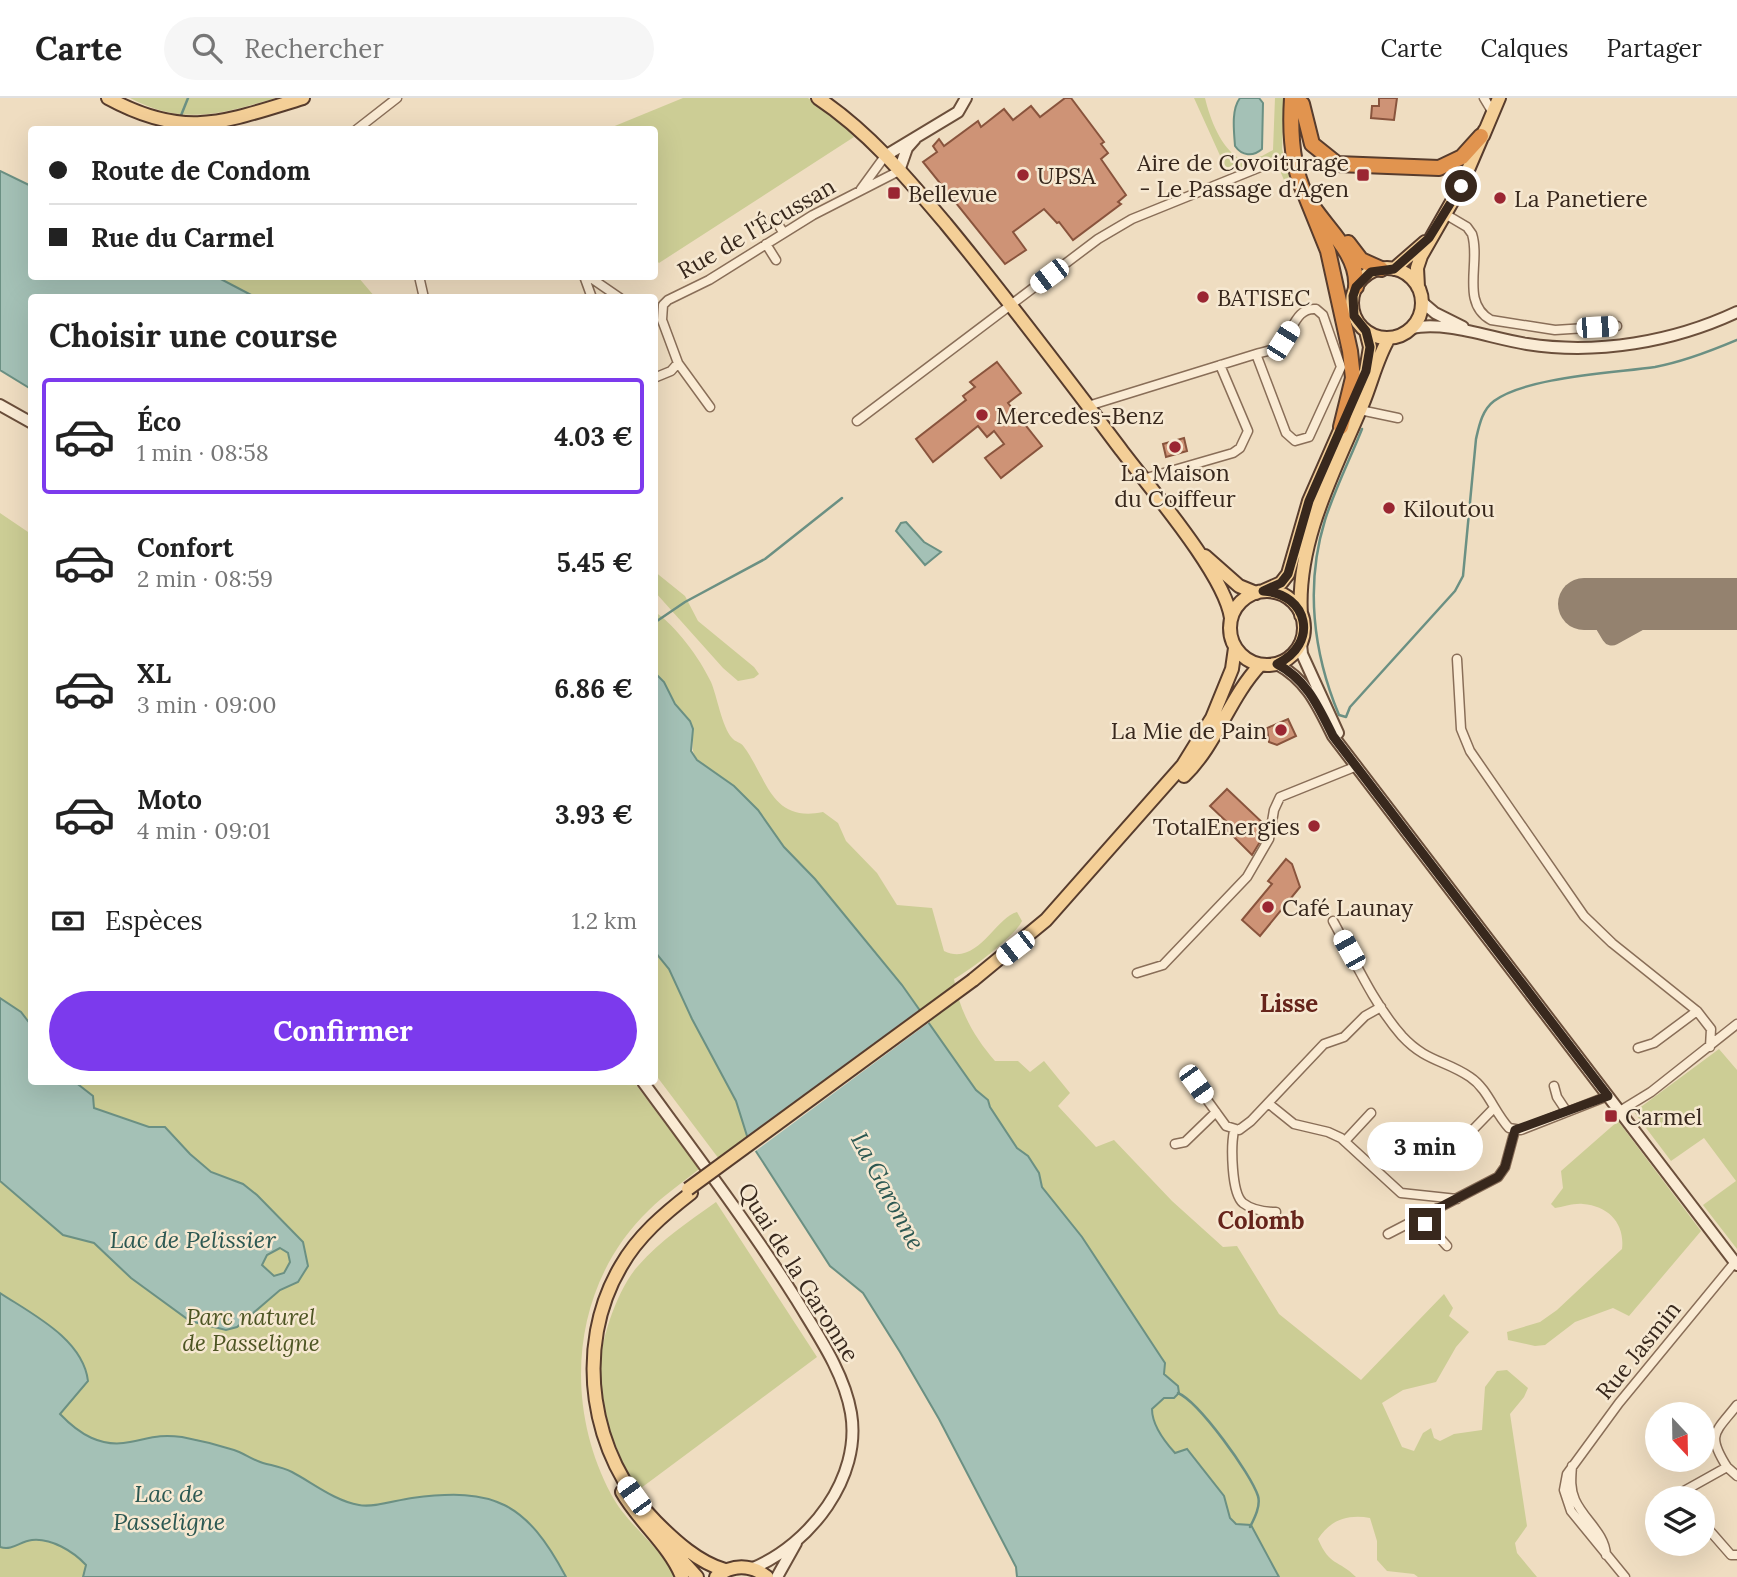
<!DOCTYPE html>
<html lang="fr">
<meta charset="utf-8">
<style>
body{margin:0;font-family:Lora,serif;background:#f6f6f6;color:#222;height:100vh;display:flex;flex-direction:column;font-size:26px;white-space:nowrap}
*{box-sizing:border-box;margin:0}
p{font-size:23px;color:#767676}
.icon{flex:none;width:38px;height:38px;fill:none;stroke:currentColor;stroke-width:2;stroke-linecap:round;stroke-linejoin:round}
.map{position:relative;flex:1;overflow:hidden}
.sheet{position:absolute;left:28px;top:196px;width:630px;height:791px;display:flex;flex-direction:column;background:#fff;border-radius:7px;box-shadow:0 7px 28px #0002}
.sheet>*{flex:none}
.hud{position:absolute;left:28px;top:28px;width:630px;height:154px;border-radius:7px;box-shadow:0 7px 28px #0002;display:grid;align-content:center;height:154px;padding:0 21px;background:#fff}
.needle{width:46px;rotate:158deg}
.tools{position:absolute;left:1645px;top:1304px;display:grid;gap:14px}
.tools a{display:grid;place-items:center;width:70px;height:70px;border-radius:50%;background:#fff;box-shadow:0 7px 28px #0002;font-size:35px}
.end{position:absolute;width:32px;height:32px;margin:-16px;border:9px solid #38281d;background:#fff;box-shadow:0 0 0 4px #fff}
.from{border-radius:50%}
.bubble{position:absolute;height:49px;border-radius:24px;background:#fff;box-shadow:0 7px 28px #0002;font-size:23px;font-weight:700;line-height:49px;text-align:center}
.car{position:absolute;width:21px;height:42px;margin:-21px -10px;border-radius:9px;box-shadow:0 0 5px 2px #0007;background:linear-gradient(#fff 24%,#345 0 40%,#fff 0 76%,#345 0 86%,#fff 0)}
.hud b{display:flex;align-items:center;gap:24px;height:66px;font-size:26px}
.hud b+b{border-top:2px solid #e0e0e0}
.hud i{width:18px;height:18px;background:#222}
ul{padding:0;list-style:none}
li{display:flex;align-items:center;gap:21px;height:116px;margin:0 14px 10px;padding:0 7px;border:4px solid transparent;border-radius:7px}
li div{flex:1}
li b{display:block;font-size:26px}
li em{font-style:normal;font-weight:700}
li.current{border-color:#7c3aed}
li>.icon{width:63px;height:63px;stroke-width:1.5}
h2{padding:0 21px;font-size:32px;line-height:84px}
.pay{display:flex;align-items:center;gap:18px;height:77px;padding:0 21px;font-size:26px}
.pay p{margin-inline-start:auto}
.cta{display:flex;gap:14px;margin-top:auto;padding:14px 21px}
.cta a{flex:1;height:80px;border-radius:42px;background:#7c3aed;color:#fff;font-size:28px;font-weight:700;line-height:80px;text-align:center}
header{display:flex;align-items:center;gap:42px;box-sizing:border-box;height:98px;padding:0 35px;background:#fff;border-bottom:2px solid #e0e0e0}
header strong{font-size:33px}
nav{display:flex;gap:38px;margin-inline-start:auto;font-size:24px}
.search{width:490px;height:63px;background:#f6f6f6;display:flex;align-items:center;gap:18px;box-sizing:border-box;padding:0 24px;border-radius:38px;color:#767676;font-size:26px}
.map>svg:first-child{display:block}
.green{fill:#cccd95}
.water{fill:#a4c1b6;stroke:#6b9083;stroke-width:2;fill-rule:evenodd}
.pier{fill:#efddc1}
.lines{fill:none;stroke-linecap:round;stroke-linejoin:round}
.stream{stroke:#6b9083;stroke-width:2.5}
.taxiway{stroke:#94826f;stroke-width:21}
.runway{stroke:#94826f;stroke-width:52}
.building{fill:#ce9376;stroke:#89543d;stroke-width:2}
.street-casing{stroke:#896e58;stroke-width:11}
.secondary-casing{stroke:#6b4f3b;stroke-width:14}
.primary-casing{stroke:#573c2d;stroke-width:16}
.highway-casing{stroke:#573c2d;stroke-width:18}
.street{stroke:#faebd4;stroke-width:8}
.secondary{stroke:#faebd4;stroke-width:10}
.primary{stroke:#f4cf97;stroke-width:12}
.highway{stroke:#e1944f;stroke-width:14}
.primary-bridge-casing{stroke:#573c2d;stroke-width:16;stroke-linecap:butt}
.primary-bridge{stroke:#f4cf97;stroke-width:12}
.route{stroke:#38281d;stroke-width:9}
.poi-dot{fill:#9a2632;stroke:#f6e8d1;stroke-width:2.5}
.labels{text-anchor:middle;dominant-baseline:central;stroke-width:5;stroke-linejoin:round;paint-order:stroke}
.poi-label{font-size:23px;fill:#38281d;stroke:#f6e8d1;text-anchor:start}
.street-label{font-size:23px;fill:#38281d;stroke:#f6e8d1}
.park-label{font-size:23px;font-style:italic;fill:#4d5523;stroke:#f6e8d1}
.neighbourhood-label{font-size:24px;font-weight:bold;fill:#66241b;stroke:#f6e8d1}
.water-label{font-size:24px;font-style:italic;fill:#2c5852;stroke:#f6e8d1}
</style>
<header>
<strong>Carte</strong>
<div class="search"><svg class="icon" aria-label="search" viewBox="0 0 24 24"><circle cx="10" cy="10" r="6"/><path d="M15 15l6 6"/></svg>Rechercher</div>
<nav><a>Carte</a><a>Calques</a><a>Partager</a></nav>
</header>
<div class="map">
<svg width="1737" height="1479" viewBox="0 0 1737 1479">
<rect width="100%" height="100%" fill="#efddc1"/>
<path class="green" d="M130 0H276C221 16 183 28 130 0Z
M683 0H808L837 21 854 39 659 165 654 160V32H605Z
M1194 0H1205C1210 21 1221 50 1240 61L1262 58 1273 52 1275 0H1284L1282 51 1290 80 1289 88 1287 89 1275 61 1227 73Z
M217 179H358L375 199H255Z
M0 415 31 436 32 984H634L699 1071C682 1085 664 1097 649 1112 572 1186 562 1304 611 1396 627 1427 660 1448 676 1479H0Z
M654 473 685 498 698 523 754 569 759 576 754 580 738 583 723 570 655 494Z
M654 513C677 529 699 559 711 584 717 598 722 629 732 640 735 644 741 644 744 649 767 680 771 725 823 714L838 725 846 743 877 775 897 807 932 810 944 853C977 869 995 820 1017 814L1022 823C1016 837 969 873 954 881 959 912 974 939 995 963H1018L1030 974 1044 963 1070 995 1058 1008 1096 1049 1114 1042 1172 1103 1223 1149 1237 1148 1279 1216 1361 1282 1444 1196 1453 1210 1449 1218 1469 1234 1456 1249 1436 1284 1403 1292 1382 1305 1402 1349 1414 1353 1423 1335 1431 1330 1434 1340 1440 1343 1454 1336 1482 1332 1485 1289 1497 1273 1507 1272 1528 1290 1524 1299 1510 1316 1527 1428 1515 1445 1517 1455 1537 1479H1418L1414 1476 1387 1473 1377 1462V1443L1370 1420C1348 1416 1330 1422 1318 1441 1330 1469 1338 1461 1356 1479H1279L1251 1427C1246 1427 1239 1427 1235 1425 1225 1419 1228 1403 1221 1395 1199 1371 1152 1349 1152 1311L1164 1300H1174L1178 1288 1164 1275 1165 1265 1161 1259 1082 1139 1042 1089 1039 1075 1028 1058 1017 1050 990 1009 988 1002 976 992 902 887 815 781 709 670C682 654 699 647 690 623 687 616 679 612 676 606 669 594 665 584 655 574Z
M654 854 669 871 692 921 736 1003 748 1041 719 1061 655 976Z
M1719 951 1737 972V1151L1703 1107 1736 1083 1704 1040 1671 1063 1634 1014Z
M1618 1023 1701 1133 1629 1218 1613 1210 1575 1224 1545 1247 1535 1248 1508 1242 1507 1234 1540 1224 1557 1212 1622 1151C1625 1126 1609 1108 1583 1106 1574 1105 1563 1109 1555 1110L1551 1106 1563 1090 1561 1073Z
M716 1104 817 1259 637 1393C619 1358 600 1317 599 1277 599 1246 617 1191 638 1168 661 1142 688 1124 716 1104Z"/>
<path class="water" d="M1240 0H1259L1263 5 1262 51C1253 59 1242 58 1235 48 1234 33 1231 12 1240 0Z
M0 73 31 88 32 178 217 179 255 199 32 200 31 291 0 272Z
M906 424 924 444 941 454 925 467 896 433 901 425Z
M654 574 664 584 675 606 690 623 693 631 691 653 697 662 734 688 758 712 784 749 815 781 902 887 976 992 988 1002 990 1009 1017 1050 1028 1058 1039 1075 1042 1089 1082 1139 1161 1259 1165 1265 1164 1276 1178 1288 1179 1295 1174 1300H1164L1152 1311C1152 1327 1165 1344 1175 1355L1187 1351 1224 1398 1230 1420 1236 1426 1251 1427 1279 1479H1017L1016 1469 939 1321 900 1254 863 1195 830 1168 748 1041 736 1003 692 921 669 871 655 854Z
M0 900 21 914 31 927 32 984H75L93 998 94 1010 149 1029H165L190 1056 211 1074 243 1086 257 1097 303 1144 308 1168 298 1184 280 1192 237 1229 226 1232 190 1223 131 1180 94 1145 63 1137 0 1083ZM280 1150 288 1155 290 1164 284 1175 274 1178 262 1167 267 1157Z
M0 1195C32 1216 83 1241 88 1283L60 1316C79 1336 101 1350 130 1344 151 1340 159 1336 182 1339 198 1342 218 1347 234 1352 244 1355 252 1362 263 1365 274 1368 282 1369 292 1374 313 1385 335 1403 359 1407 374 1410 396 1402 412 1400 494 1389 526 1404 566 1479H83L86 1467C73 1453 51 1440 32 1442 20 1443 13 1453 0 1449Z"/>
<path class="pier" d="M925 913 931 923 753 1055 746 1045Z"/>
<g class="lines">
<path class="stream" d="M180 20 188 0
M1362 331C1350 361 1335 391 1325 422 1305 487 1313 555 1339 617L1346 619 1350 609 1455 493 1463 478 1476 341C1479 328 1482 312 1494 303 1526 279 1614 275 1655 269 1683 264 1711 253 1737 242
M654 525 685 504 765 461 842 400
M1178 1295C1199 1304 1251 1376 1258 1398 1261 1408 1254 1421 1250 1429"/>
<path class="taxiway" d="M1632 506C1618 494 1605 506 1603 522L1612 537 1659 511 1678 506"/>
<path class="runway" d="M1584 506H1737"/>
</g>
<path class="building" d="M1065 0H1071L1104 44 1101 46 1108 55 1101 61 1126 97 1118 104 1121 106 1073 142 1059 124 1057 125 1044 111 1013 134 1026 152 1005 166 923 64 937 54 933 48 939 41 944 48 978 23 981 29 1004 11 1013 22 1031 8 1040 19Z
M1379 0H1397L1394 22 1371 20 1372 8H1379Z
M997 264 1021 295 1008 305 1042 348 1001 380 985 360 1004 346 994 333 987 339 978 328 933 364 916 341 966 302 963 298 975 289 970 284Z
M1184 340 1187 353 1166 359 1163 346Z
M1288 621 1296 638 1277 647 1269 644 1267 630Z
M1227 691 1265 727 1263 739 1252 757 1225 730 1229 726 1210 708Z
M1286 761 1292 766 1300 789 1260 838 1242 822 1272 786 1268 783Z"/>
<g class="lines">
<g class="street-casing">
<path id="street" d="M1484 0 1493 15
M356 32 397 0
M861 91 885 58
M1445 116 1467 129 1472 136C1481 164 1460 205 1491 222L1555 232 1617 228
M774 120 783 134
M766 146 776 162
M419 178 424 200
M584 178 592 200
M588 178 620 200
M654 280 671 273 678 265
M1088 308 1256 256C1263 254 1272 253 1278 248 1293 237 1294 209 1316 211L1323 217 1341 269 1309 339 1295 343 1286 335 1256 256
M710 309 678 265 662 222 663 207 668 202 709 182 813 117 899 73
M1360 312 1398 320
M857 323 1098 141 1132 121 1268 66
M1143 381 1233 355 1240 350 1248 333 1220 267
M1457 561 1461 631 1470 653 1584 818 1612 845 1697 913 1711 931 1710 949
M1333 823C1354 861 1373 905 1402 938 1426 964 1445 962 1470 979 1488 991 1494 1014 1509 1030L1521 1032 1608 998
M1137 875 1163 867 1247 779 1269 741 1274 712 1280 699 1357 668
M1638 950 1654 945 1697 913
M1189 977 1226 1028 1239 1032 1251 1023 1324 946 1344 939 1365 918 1381 909
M1554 988 1557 999 1567 1014
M1268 1005 1294 1026 1328 1034 1341 1040 1401 1095 1457 1101
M1620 1013 1651 994 1737 926
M1234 1033C1231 1047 1231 1095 1243 1105 1252 1112 1265 1114 1276 1114
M1345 1043 1371 1015
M1461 1044 1494 1010
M1175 1046 1185 1044 1216 1014
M1421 1119 1447 1148
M1388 1136 1498 1079 1505 1069 1515 1032
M1572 1368C1571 1380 1570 1391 1575 1402 1584 1422 1605 1435 1606 1457
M1727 1369C1706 1336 1715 1335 1737 1307
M1681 1400 1684 1393 1727 1369 1737 1378
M1703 1425 1731 1457H1737
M1625 1479 1571 1413 1564 1392 1567 1376 1619 1305 1735 1164"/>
</g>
<g class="secondary-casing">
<path id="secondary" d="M885 58 958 14 966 0
M899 73 907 50 915 41
M1422 204 1435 215 1463 229
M1411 230C1449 223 1489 240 1527 246 1597 257 1673 244 1737 214
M0 307 32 325
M1301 545 1302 556 1338 635
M1277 566C1307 582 1318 608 1333 638L1737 1167
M643 984C695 1055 748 1125 796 1201 817 1236 844 1274 851 1315 862 1380 810 1446 753 1470
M777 1479 796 1445"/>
</g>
<g class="primary-casing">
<path id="primary" d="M108 0C185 42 224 24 303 0
M818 0C868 33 908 81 946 126 1007 200 1064 276 1122 353 1150 390 1225 477 1231 520
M1483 38 1499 0
M1352 205a35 35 0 1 1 70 0a35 35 0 1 1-70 0Z
M1394 171 1425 144
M1418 189 1417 170 1421 158 1461 88 1485 32
M1205 458 1239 488 1256 495
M1263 493 1281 485 1288 476 1309 403 1366 273 1370 249 1366 233
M1230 530a37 37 0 1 1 74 0a37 37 0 1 1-74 0Z
M1301 517C1296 443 1335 372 1363 305 1372 283 1377 260 1389 240
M1184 678C1217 646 1229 600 1260 567
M973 882 1046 822 1183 667 1212 620 1232 571 1235 550
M691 1095C664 1116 638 1138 621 1168 573 1249 590 1358 656 1424 675 1443 699 1465 725 1472
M622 1394C639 1424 670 1448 682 1479
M669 1448 697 1479
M716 1479C732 1466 751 1466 767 1479"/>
</g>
<g class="highway-casing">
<path id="highway" d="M1292 0C1290 31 1291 67 1305 96 1320 126 1359 153 1356 189
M1302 6 1312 46 1337 66 1439 70 1462 59 1481 38
M1305 96 1328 153 1350 253 1353 280 1341 329
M1348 145 1361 162 1381 171"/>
</g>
<use href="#street" class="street"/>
<use href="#secondary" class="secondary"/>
<use href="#primary" class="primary"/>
<use href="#highway" class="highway"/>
<g class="primary-bridge-casing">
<path id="primary-bridge" d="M688 1091 973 882"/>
</g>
<use href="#primary-bridge" class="primary-bridge"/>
</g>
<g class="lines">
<path class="route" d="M1425 1126 1421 1119 1498 1079 1505 1069 1515 1032 1608 998 1333 638C1318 608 1307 582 1277 566 1319 546 1309 496 1263 493L1281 485 1288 476 1309 403 1366 273 1370 249 1366 233 1354 218 1353 198 1356 189 1371 174 1394 171 1429 140 1461 88"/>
</g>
<g class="poi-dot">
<circle cx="1023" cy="77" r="7"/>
<rect x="1356" y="70" width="14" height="14" rx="3.5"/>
<rect x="887" y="88" width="14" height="14" rx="3.5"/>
<circle cx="1500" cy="100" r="7"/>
<circle cx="1203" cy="199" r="7"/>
<circle cx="982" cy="317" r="7"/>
<circle cx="1175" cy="349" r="7"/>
<circle cx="1389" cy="410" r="7"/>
<circle cx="1281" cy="632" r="7"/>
<circle cx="1314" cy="728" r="7"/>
<circle cx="1268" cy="809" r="7"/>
<rect x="1604" y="1011" width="14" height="14" rx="3.5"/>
</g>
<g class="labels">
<g class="poi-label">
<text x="1349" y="64" text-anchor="end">Aire de Covoiturage<tspan x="1349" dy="26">- Le Passage d'Agen</tspan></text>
<text x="1037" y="77">UPSA</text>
<text x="908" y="95">Bellevue</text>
<text x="1514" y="100">La Panetiere</text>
<text x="1217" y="199">BATISEC</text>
<text x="996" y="317">Mercedes-Benz</text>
<text x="1175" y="374" text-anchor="middle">La Maison<tspan x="1175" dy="26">du Coiffeur</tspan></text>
<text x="1403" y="410">Kiloutou</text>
<text x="1267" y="632" text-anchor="end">La Mie de Pain</text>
<text x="1300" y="728" text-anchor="end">TotalEnergies</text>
<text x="1282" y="809">Café Launay</text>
<text x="1625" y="1018">Carmel</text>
</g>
<g class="street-label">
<text transform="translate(756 130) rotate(-30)">Rue de l'Écussan</text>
<text transform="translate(799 1174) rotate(58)">Quai de la Garonne</text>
<text transform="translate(1638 1252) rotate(-51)">Rue Jasmin</text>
</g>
<g class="park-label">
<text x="251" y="1218">Parc naturel<tspan x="251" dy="26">de Passeligne</tspan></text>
</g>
<g class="neighbourhood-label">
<text x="1289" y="905">Lisse</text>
<text x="1261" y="1122">Colomb</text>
</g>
<g class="water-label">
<text transform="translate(888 1093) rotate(62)">La Garonne</text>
<text x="193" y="1141">Lac de Pelissier</text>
<text x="169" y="1395">Lac de<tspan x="169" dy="28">Passeligne</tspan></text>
</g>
</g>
</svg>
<div class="tools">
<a><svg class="needle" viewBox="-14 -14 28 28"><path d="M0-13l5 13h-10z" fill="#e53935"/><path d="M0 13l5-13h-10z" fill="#767676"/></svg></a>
<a><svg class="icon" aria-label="layers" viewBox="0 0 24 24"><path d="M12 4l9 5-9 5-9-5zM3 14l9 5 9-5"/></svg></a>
</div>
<i class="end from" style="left:1461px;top:88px"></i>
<i class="end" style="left:1425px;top:1126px"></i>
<div class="bubble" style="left:1367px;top:1024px;width:116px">3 min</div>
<i class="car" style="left:1049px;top:178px;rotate:233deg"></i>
<i class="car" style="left:1597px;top:229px;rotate:87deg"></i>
<i class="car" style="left:1283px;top:243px;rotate:32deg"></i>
<i class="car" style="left:1015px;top:850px;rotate:232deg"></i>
<i class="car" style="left:1349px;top:852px;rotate:331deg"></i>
<i class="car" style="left:1196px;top:986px;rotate:144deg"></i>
<i class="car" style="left:634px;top:1398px;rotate:324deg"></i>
<div class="hud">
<b><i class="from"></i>Route de Condom</b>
<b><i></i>Rue du Carmel</b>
</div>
<section class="sheet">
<h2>Choisir une course</h2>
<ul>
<li class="current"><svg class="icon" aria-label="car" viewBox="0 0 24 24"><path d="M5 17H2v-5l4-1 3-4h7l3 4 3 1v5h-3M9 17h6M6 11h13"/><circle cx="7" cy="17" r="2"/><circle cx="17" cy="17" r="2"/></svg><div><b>Éco</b><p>1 min · 08:58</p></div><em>4.03 €</em></li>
<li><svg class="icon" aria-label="car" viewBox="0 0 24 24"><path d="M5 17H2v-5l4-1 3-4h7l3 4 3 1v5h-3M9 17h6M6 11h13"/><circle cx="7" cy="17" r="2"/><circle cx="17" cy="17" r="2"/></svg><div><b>Confort</b><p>2 min · 08:59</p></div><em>5.45 €</em></li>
<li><svg class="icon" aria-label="car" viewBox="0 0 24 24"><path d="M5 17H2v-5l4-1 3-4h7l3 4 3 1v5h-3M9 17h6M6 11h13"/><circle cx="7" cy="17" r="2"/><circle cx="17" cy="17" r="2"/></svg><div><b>XL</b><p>3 min · 09:00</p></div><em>6.86 €</em></li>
<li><svg class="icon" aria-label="car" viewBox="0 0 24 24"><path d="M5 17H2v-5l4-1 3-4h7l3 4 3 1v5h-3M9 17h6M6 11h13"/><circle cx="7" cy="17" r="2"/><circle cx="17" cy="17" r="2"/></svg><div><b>Moto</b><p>4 min · 09:01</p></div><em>3.93 €</em></li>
</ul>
<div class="pay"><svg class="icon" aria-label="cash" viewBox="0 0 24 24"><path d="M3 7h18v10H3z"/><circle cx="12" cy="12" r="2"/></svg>Espèces<p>1.2 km</p></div>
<div class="cta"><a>Confirmer</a></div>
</section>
</div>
